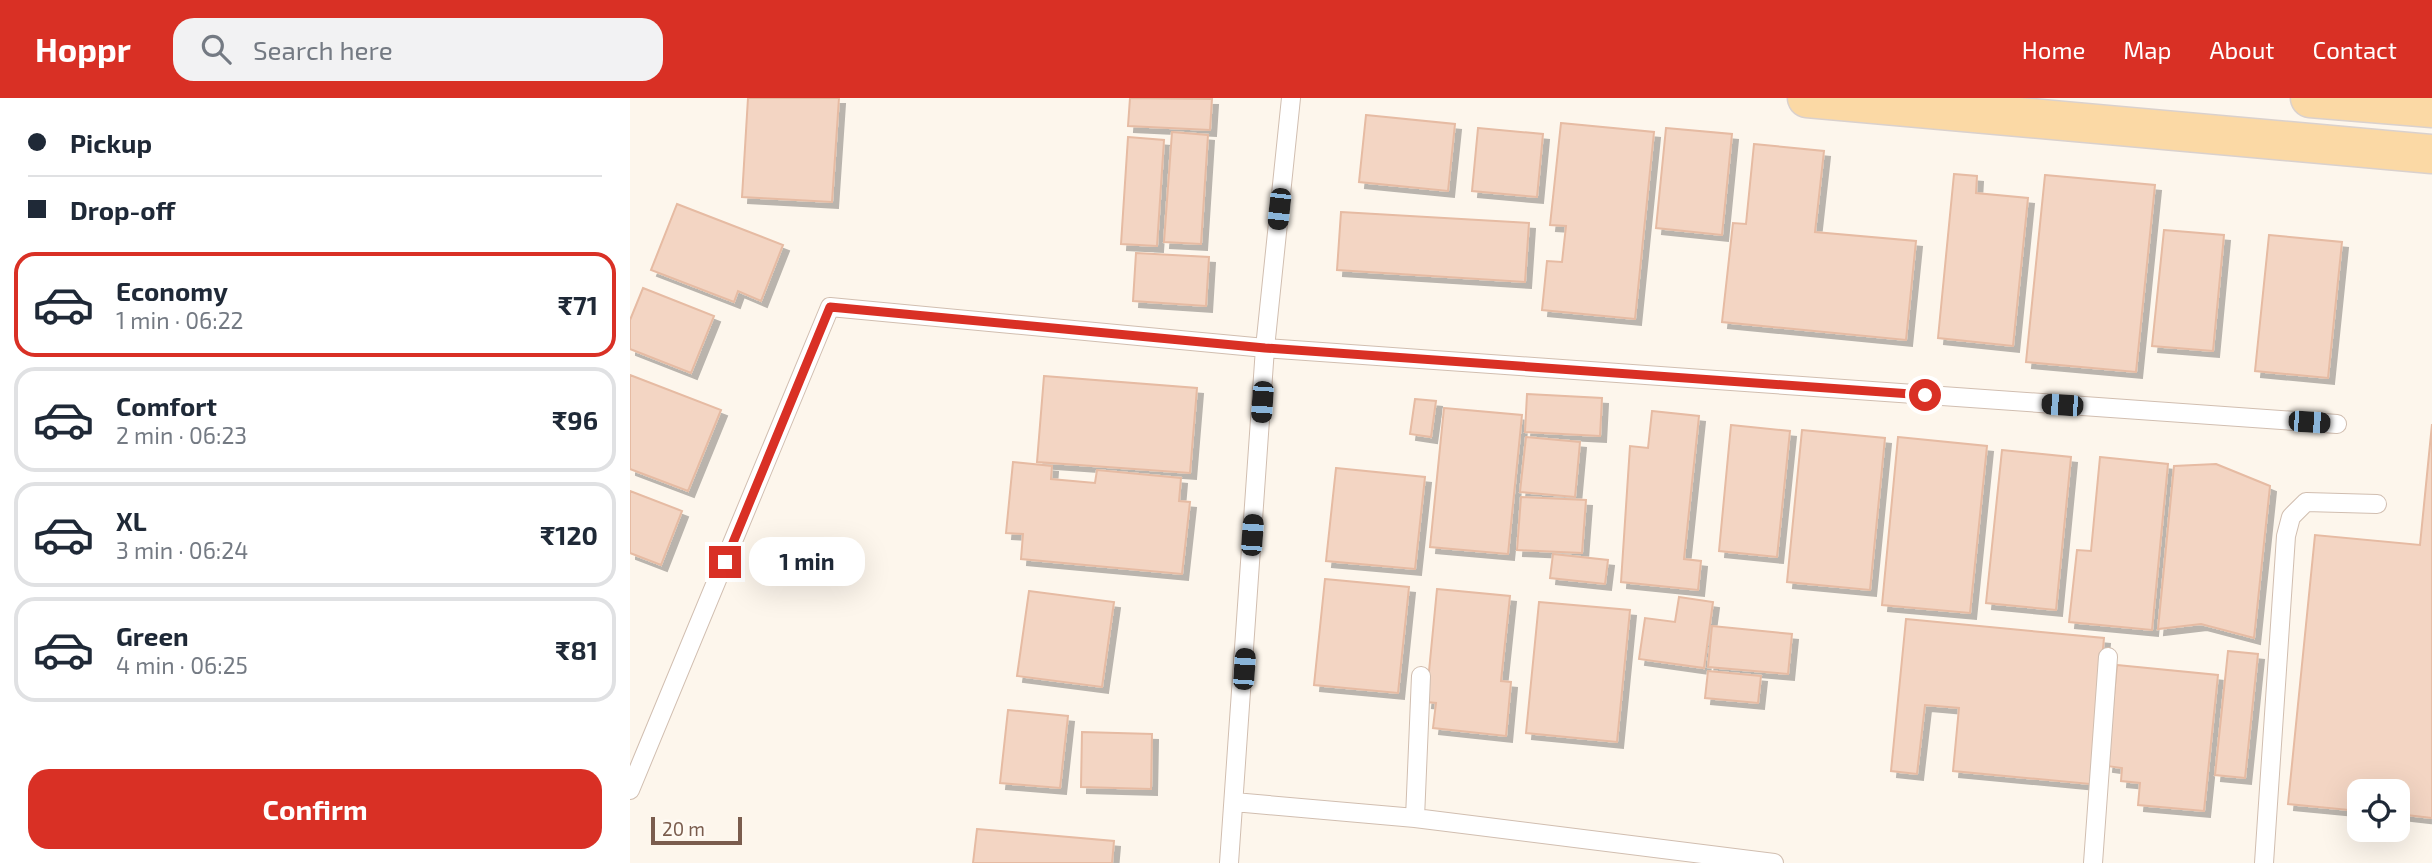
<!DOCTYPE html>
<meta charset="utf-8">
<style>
body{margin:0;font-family:"Exo 2",sans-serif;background:#f2f2f3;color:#1f2937;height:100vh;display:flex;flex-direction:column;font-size:26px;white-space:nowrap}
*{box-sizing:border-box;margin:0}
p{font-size:23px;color:#747a83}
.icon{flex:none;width:38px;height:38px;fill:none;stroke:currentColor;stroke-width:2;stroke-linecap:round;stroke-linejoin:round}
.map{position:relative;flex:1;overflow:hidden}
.side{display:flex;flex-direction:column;background:#fff;width:630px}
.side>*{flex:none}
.guide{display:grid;align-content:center;height:154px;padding:0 28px;background:#fff}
.buttons{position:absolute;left:1717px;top:681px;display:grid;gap:14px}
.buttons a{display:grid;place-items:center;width:63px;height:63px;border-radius:14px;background:#fff;box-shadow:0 7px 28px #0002;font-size:35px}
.scale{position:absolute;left:21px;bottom:18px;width:91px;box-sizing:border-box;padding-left:7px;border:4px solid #7a5c4d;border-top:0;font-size:19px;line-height:24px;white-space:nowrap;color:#7a5c4d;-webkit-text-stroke:5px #fffaf3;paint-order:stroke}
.end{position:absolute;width:32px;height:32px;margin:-16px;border:9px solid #d93025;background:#fff;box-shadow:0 0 0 4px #fff}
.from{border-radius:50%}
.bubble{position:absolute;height:49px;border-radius:21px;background:#fff;box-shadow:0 7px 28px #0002;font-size:23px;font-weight:700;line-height:49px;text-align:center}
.car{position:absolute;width:21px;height:42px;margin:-21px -10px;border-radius:9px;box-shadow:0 0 5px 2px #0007;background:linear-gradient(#222 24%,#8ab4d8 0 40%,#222 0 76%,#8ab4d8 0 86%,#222 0)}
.guide b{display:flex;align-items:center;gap:24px;height:66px;font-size:26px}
.guide b+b{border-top:2px solid #e0e1e3}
.guide i{width:18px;height:18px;background:#1f2937}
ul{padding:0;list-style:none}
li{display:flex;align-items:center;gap:21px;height:105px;margin:0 14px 10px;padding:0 14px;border:4px solid #e0e1e3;border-radius:21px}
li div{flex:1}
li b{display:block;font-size:26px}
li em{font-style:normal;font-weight:700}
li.active{border-color:#d93025}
li>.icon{width:63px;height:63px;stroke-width:1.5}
.action{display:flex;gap:14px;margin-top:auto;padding:14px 28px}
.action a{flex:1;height:80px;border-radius:21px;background:#d93025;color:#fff;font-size:28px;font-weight:700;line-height:80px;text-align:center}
header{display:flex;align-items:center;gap:42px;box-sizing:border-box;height:98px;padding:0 35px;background:#d93025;color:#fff}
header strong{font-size:33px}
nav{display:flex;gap:38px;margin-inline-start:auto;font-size:24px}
.search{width:490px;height:63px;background:#f2f2f3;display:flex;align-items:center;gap:18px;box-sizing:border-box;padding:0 24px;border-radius:21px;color:#747a83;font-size:26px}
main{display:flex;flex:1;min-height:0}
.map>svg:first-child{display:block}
.building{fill:#f3d5c3;stroke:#e6bba3;stroke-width:2;filter:url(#shadow)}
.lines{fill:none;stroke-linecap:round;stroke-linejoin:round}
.service-casing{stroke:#d1beb0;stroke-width:20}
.primary-casing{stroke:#dad1cd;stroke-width:41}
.service{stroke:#fff;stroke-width:18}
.primary{stroke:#fbd9a5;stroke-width:38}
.route{stroke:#d93025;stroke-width:9}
</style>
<header>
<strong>Hoppr</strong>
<div class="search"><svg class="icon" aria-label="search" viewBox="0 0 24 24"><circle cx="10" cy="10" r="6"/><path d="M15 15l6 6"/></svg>Search here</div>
<nav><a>Home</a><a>Map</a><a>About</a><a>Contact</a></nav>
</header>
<main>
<section class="side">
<div class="guide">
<b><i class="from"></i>Pickup</b>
<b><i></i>Drop-off</b>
</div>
<ul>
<li class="active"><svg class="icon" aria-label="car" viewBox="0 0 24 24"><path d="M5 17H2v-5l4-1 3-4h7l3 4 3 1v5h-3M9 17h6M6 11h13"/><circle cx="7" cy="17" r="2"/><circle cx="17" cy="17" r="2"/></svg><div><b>Economy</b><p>1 min · 06:22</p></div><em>₹71</em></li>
<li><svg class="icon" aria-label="car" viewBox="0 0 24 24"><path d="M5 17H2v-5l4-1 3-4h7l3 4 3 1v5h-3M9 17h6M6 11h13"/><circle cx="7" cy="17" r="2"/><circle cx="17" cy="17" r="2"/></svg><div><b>Comfort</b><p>2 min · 06:23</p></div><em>₹96</em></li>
<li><svg class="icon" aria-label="car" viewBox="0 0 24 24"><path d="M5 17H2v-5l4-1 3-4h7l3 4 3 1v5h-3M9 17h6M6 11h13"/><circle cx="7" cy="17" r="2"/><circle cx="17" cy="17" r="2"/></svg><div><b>XL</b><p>3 min · 06:24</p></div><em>₹120</em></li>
<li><svg class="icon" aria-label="car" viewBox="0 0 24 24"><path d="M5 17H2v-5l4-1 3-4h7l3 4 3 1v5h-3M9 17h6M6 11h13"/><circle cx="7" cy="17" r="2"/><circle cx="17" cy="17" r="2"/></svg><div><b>Green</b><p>4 min · 06:25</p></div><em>₹81</em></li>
</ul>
<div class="action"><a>Confirm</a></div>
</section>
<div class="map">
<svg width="1802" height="765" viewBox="0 0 1802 765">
<defs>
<filter id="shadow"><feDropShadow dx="6" dy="6" stdDeviation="0" flood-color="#0004"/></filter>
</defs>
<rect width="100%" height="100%" fill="#fdf6ec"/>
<path class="building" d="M118 0H209L202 104 112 99Z
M500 0 582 1 580 32 498 28Z
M736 17 825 26 818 93 729 84Z
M931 25 1024 34 1005 221 912 212 917 163 932 164 936 128 920 127Z
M848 30 913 36 907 99 842 93Z
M1036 30 1102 36 1092 137 1026 130Z
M542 34 578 37 571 146 534 144Z
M498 39 534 42 527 148 491 146Z
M1124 46 1194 53 1185 134 1286 143 1276 242 1092 224 1103 125 1116 126Z
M1324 76 1347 78 1346 95 1398 100 1383 248 1308 240Z
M1415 77 1525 87 1506 274 1396 264Z
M47 106 153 147 131 203 108 193 104 204 21 172Z
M711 114 899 125 895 184 707 172Z
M1534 132 1594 137 1583 253 1522 248Z
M1639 137 1712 144 1698 280 1625 273Z
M506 155 579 159 576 208 503 203Z
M13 190 84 218 61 275 0 251V222Z
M0 277 91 312 58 393 0 371Z
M414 278 567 290 560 375 407 364Z
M897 296 972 300 970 338 895 334Z
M785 301 806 303 801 339 780 336Z
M814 310 892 317 878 456 800 449Z
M1022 313 1069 318 1054 461 1071 463 1068 492 991 484 1000 348 1018 350Z
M1802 326V720L1768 716V693H1729V713L1658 706 1685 437 1790 447Z
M1101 327 1160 333 1147 459 1089 453Z
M1172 332 1255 340 1240 492 1157 484Z
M896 339 950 344 945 399 890 394Z
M1268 339 1357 348 1340 515 1252 507Z
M1372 352 1441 359 1426 512 1356 505Z
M1470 359 1538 366 1522 532 1439 524 1447 452 1461 453Z
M383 364 422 368 421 381 465 385 467 372 551 380 549 403 560 404 552 476 391 461 393 436 376 435Z
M1586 366 1640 388 1624 540 1571 526 1528 531 1544 368Z
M706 370 795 379 785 471 696 463Z
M0 393 52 413 31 467 0 455Z
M891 399 956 402 952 455 887 452Z
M923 456 978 462 975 486 920 480Z
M695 481 779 489 768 595 684 587Z
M807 491 880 498 871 583 881 584 876 638 803 630 806 605 796 604Z
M399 493 484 504 472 589 387 578Z
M1049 499 1083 504 1074 570 1009 561 1015 520 1045 524Z
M909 504 1000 512 987 644 896 635Z
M1276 521 1474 540 1460 686 1323 673 1329 610 1295 607 1287 676 1261 673Z
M1082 528 1162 536 1158 576 1078 569Z
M1598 553 1628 556 1615 680 1585 677Z
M1487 567 1588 577 1574 713 1508 707 1510 685 1491 683 1492 670 1477 668Z
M1078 573 1131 578 1128 605 1075 600Z
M378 612 438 618 430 690 370 685Z
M452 634 522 636 521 691 451 689Z
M347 731 484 743 482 765H343Z"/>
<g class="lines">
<g class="service-casing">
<path id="service" d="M0 692 200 209 635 250 1707 326
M604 704 785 720 1144 765
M785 720 791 578
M599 765 635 250 661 0
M1463 765 1478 559
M1634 765 1656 438 1661 419 1676 404 1747 406"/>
</g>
<g class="primary-casing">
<path id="primary" d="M1177 0 1802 56
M1680 0 1802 10"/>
</g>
<use href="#service" class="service"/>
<use href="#primary" class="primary"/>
</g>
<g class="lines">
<path class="route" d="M95 464 200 209 635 250 1295 297"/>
</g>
</svg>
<div class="buttons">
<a><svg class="icon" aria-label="locate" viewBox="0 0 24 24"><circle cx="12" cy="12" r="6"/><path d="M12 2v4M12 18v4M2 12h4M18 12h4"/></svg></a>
</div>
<div class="scale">20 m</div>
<i class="end from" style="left:1295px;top:297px"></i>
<i class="end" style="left:95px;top:464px"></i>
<div class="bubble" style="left:119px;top:439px;width:116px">1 min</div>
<i class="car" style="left:649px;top:111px;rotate:186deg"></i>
<i class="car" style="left:632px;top:304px;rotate:184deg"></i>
<i class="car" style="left:1432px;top:307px;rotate:274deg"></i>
<i class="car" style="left:1679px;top:324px;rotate:94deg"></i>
<i class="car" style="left:622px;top:437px;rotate:4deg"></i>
<i class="car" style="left:614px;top:571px;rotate:4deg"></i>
</div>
</main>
